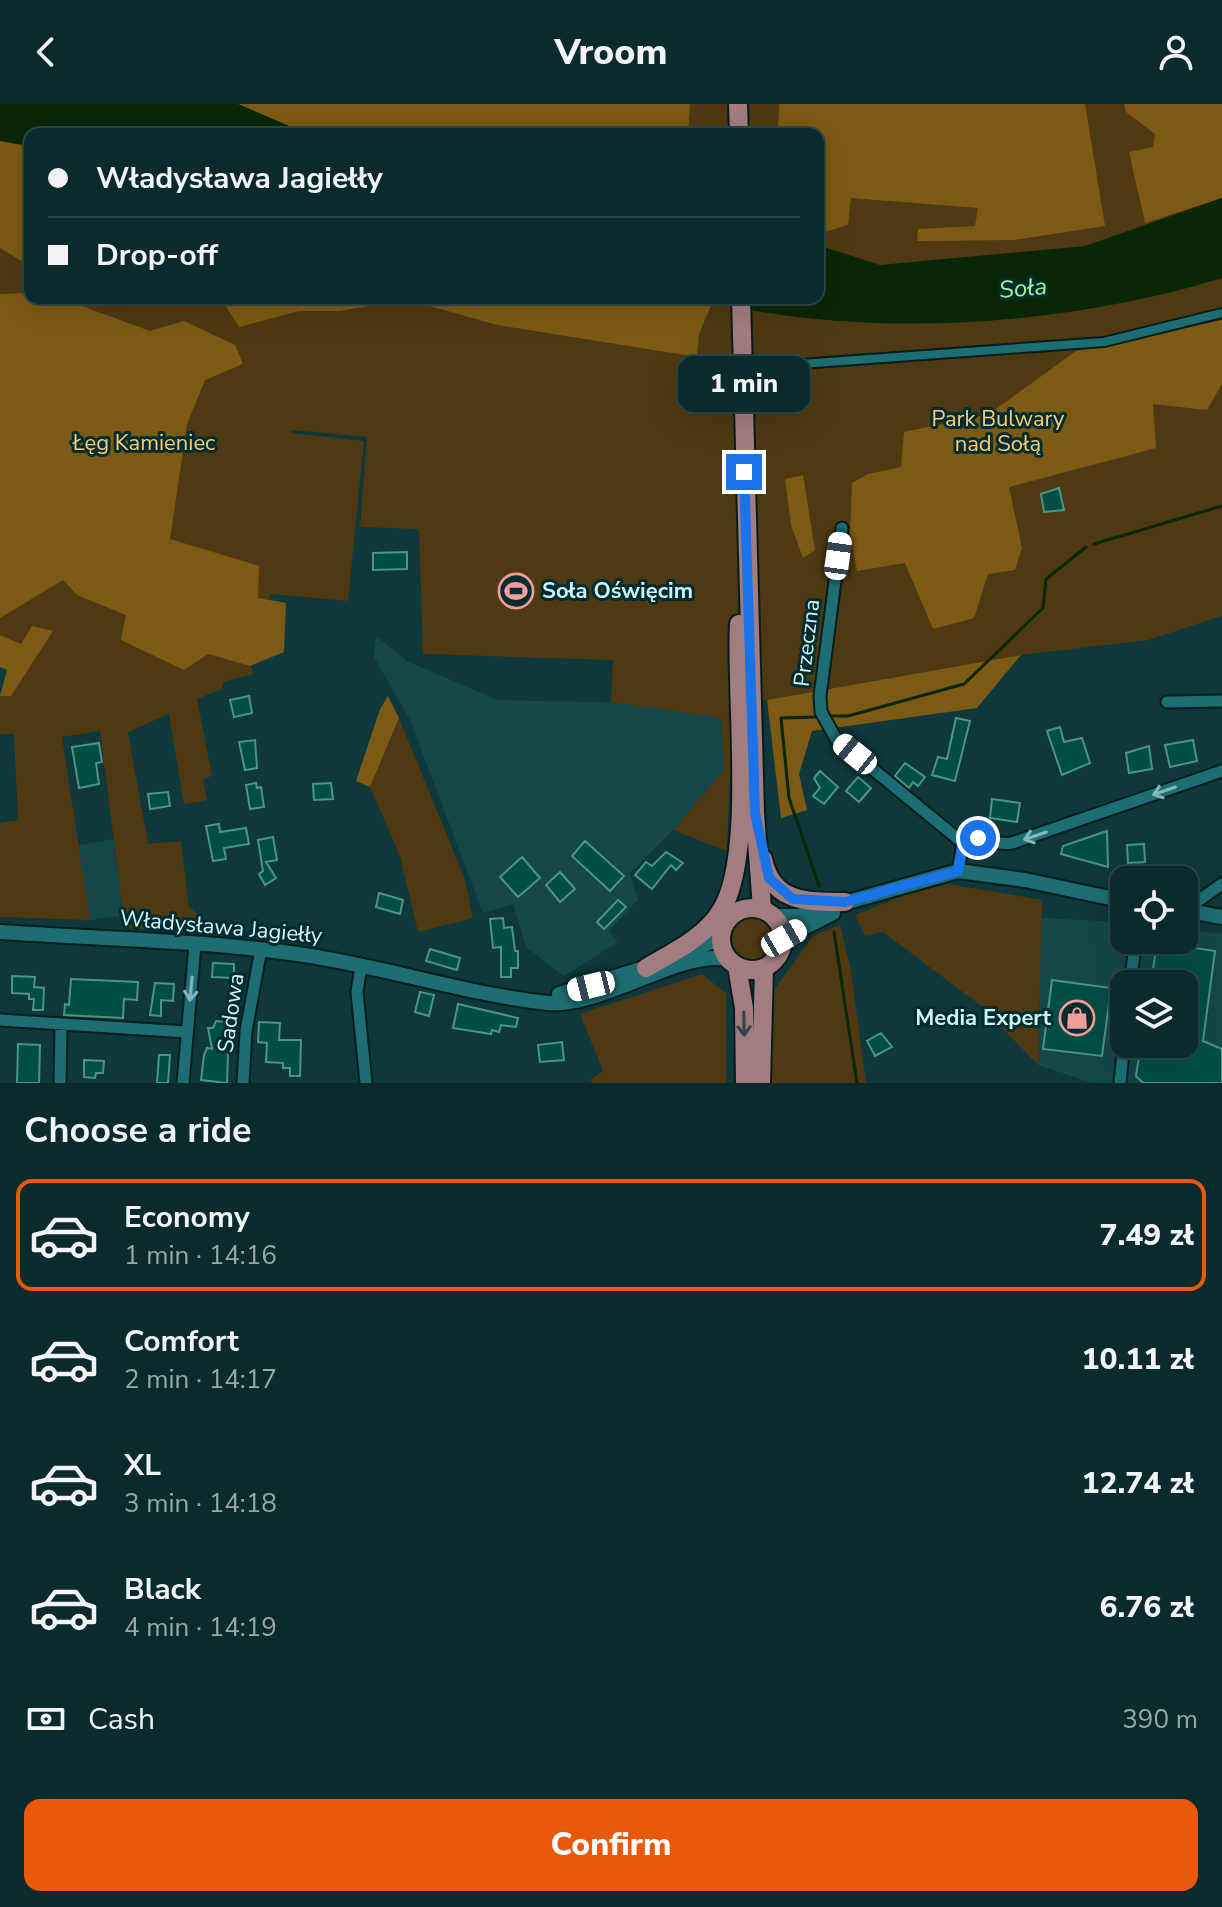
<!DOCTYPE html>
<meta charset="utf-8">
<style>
body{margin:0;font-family:"Nunito Sans",sans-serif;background:#183638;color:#f1f3f6;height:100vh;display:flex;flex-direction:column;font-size:30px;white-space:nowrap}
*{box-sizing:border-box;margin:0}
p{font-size:26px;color:#99a7a9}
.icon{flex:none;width:44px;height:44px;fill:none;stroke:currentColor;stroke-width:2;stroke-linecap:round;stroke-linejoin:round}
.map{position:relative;height:979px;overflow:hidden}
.panel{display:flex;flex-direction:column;background:#0a2a2c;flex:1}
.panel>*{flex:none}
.hud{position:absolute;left:24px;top:24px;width:800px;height:176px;border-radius:16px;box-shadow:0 8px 32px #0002,0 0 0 2px #2a4648;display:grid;align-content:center;height:176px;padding:0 24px;background:#0a2a2c}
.buttons{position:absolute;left:1110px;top:762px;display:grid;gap:16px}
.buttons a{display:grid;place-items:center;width:88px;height:88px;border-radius:16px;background:#0a2a2c;box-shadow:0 8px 32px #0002,0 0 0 2px #2a4648;font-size:40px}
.end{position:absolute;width:36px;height:36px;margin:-18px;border:10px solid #1a73e8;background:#fff;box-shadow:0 0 0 4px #fff}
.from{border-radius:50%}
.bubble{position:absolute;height:56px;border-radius:16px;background:#0a2a2c;box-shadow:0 8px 32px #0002,0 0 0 2px #2a4648;font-size:26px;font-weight:800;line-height:56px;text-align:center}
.car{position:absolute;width:24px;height:48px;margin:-24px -12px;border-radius:10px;box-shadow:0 0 6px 2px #0007;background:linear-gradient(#fff 24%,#345 0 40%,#fff 0 76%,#345 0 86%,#fff 0)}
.hud b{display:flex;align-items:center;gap:28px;height:76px;font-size:30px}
.hud b+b{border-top:2px solid #2a4648}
.hud i{width:20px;height:20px;background:#f1f3f6}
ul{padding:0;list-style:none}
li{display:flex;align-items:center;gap:24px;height:112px;margin:0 16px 12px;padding:0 8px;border:4px solid transparent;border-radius:16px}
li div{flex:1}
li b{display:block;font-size:30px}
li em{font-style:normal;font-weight:800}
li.on{border-color:#ea580c}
li>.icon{width:72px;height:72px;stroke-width:1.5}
h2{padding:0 24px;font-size:36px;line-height:96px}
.pay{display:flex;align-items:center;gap:20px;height:88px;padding:0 24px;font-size:30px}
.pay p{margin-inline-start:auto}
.cta{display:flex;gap:16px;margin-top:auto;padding:16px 24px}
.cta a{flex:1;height:92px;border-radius:16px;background:#ea580c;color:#fff;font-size:32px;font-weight:800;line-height:92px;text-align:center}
header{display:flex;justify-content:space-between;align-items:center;height:104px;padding:0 24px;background:#0a2a2c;font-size:36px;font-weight:800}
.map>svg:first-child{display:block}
.built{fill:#154648;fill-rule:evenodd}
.green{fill:#4e3912}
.forest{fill:#7c5a13}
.water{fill:#092704}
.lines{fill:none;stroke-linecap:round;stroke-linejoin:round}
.stream{stroke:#092704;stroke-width:3}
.building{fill:#004e44;stroke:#4d9386;stroke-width:2}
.pedestrian-casing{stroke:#051d1e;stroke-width:12}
.minor-casing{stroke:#051d1e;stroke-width:15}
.tertiary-casing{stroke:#051d1e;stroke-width:18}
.primary-casing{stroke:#051d1e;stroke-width:22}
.pedestrian{stroke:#1d6e72;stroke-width:8}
.minor{stroke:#1d6e72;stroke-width:11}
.tertiary{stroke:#1d6e72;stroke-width:14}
.primary{stroke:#a37c7f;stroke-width:18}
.oneway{stroke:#7fb8ba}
.oneway2{stroke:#324548}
.route{stroke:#1a73e8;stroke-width:10}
.labels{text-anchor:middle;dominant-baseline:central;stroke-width:6;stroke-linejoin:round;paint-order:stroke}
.park-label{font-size:22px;fill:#fccb76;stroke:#022d30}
.poi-label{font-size:22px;font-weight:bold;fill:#d0f4f5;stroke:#022d30;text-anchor:start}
.street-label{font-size:22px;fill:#d0f4f5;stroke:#022d30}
.water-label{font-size:24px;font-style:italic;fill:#a5f394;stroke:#022d30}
</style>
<header><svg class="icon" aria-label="back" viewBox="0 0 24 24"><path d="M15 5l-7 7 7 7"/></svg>Vroom<svg class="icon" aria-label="person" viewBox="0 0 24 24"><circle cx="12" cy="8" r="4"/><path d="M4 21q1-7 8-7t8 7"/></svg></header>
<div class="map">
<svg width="1222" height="979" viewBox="0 0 1222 979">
<rect width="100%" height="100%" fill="#0e383a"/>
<path class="built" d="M376 532 407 557 498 596 630 599 721 614 724 666 673 726 630 769 638 796 609 827 618 838 564 872 526 843 513 800 483 809 410 616 374 553Z
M113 735 124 812 90 816 76 742Z
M1041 814 1124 818V836H1184V825L1222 830V979H1092L1038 961ZM1124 880H1184V940H1124Z"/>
<path class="green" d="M615 0H1222V512L1148 536 1021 551 767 596 733 594 727 747 673 726 724 666 721 614 611 598 613 556 423 550 419 425 360 423 367 333 292 326 291 329 364 337 348 497 270 490 263 557 126 518 208 550 250 562 254 570 223 578 222 585 197 595 212 672 203 675 207 696 184 700 169 610 128 628 148 740 181 737 189 803 206 817 198 829 125 824 100 627 62 633 90 816 0 813V719L18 716 14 630H0V592L11 591 53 527 0 561V49L30 55V194H309L340 207 397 197 426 201 497 221 636 243 632 194H818V30H617Z
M399 614 464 773 473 814 418 828 400 752 370 683Z
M949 780 1042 796 1038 961 980 901 883 828 865 832 855 811 913 788Z
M732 834a21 21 0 1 1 42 0a21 21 0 1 1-42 0Z
M840 821 851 867 866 979H769L766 897 813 832Z
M702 870 726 889V979H593L590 976 603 967 580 910Z"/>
<path class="forest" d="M238 0H690L688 30H320L289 22Z
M779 0H1085L1105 122 1015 136 917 137 918 125 975 122 978 104 851 94 848 121 818 130V30H778Z
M1124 0H1222V94L1145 119 1129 48 1153 43 1155 30 1126 8Z
M0 37 30 42V162L0 144Z
M30 189V194H60L150 227 184 217 235 241 243 260 205 276 187 320 170 435 259 462 258 494 286 499 284 548 250 562 208 550 184 566 121 536 126 511 77 491 63 476 0 514V190Z
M172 194H694L712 199 699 230 697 253 497 221 426 201 397 197 340 207H299L239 223 222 196Z
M1222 216V280L1207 306 1153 300 1156 344 1009 383 1022 444 1015 466 988 470 974 514 933 525 905 459 857 467 850 430 852 379 868 370 901 363 904 328 989 310 1076 247Z
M803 371 815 446 803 454 791 421 785 375Z
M32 522 53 527 11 592H0L7 566 0 563V531L21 540Z
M1021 551 977 604 812 627 799 670 807 706 781 714 767 596Z
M388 592 399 614 370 683 356 677 380 605Z"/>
<path class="water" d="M0 0H238L289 22 320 30H30V42L0 37Z
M1222 94V174C1058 224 861 236 694 194H818V141L880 161 1085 142Z"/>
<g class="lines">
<path class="stream" d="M1094 440 1222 402
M829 612H848L964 580 1043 504 1046 475 1086 443
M815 613 781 614 789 694 819 782
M834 828 857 979"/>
</g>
<path class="building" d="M1059 384 1064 406 1044 408 1041 390Z
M407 448V465L373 466V449Z
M249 592 252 609 234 613 230 596Z
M956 614 970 617 955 677 932 671 938 653 947 655Z
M1060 623 1064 638 1082 634 1090 659 1062 671 1047 627Z
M255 636 257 664 245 666 239 638Z
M1193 636 1197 657 1170 663 1165 641Z
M99 639 102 658 96 659 99 680 79 684 72 643Z
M1149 642 1152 665 1129 669 1126 649Z
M905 659 925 673 918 682 913 678 909 684 895 672Z
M820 667 838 683 824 700 813 692 820 684 814 674Z
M858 673 871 684 859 698 846 687Z
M256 679 257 684 261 683 264 703 250 705 246 681Z
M331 679 333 695 314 696 313 680Z
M168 688 170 702 150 705 148 690Z
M992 695 1020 699 1017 718 990 714Z
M219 720 220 728 246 724 249 740 224 744 226 755 213 757 206 722Z
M1107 727 1108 763 1061 750 1063 742Z
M273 733 277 756 266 758 276 774 265 781 259 770 263 767 258 736Z
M585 737 624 772 610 787 572 752Z
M1144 740 1145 758 1128 759 1127 741Z
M666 748 683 759 676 766 671 761 652 785 635 771 646 758 652 762Z
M522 753 540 774 518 793 500 773Z
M560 768 575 785 560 798 546 781Z
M379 789 403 796 400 810 376 803Z
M618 796 626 803 604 825 597 818Z
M503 814 504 824 512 823 515 847H518V864H511V873H501V843L493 844 490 815Z
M1157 838 1215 847 1203 937 1222 945V979H1143L1136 972 1141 940H1184V880H1151Z
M430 845 460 854 457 866 426 857Z
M213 859 234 860V874L212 873Z
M12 872 35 873 34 883 44 884 43 906H33L34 895H29V890L12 889Z
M71 875 138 878 137 896 124 895 123 914 64 911 65 900 69 901Z
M1052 876 1111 884 1102 952 1043 945Z
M155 879 174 880 173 897 161 896V912L150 911Z
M420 888 434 891 429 912 415 908Z
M458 900 518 914 516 923 501 921 499 928 492 926 491 930 453 924Z
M216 917 228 918 229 922 227 979 201 976 204 951 207 944 212 945 208 924H213Z
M259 918 280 919 279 936H301L300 972H290V964H283V959L266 958 267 939 258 938Z
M881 929 892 943 875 952 867 937Z
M562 938 564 956 540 958 538 941Z
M18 940 40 941 39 979H17Z
M159 951H170L168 979H157Z
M84 956 104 957 103 969H96L95 974 84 973Z"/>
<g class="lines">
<g class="pedestrian-casing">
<path id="pedestrian" d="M773 262 1104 238 1222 209"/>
</g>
<g class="minor-casing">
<path id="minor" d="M842 424 820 592 821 608 836 635 963 739
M1167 598 1222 597
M963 739C979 731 994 742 1012 739L1222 667
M958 767 963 739
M1185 806 1222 780
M361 862 357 888 366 979
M1130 880 1136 836
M0 916 187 928
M60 979 61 920
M183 979 195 841
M243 979 246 927 261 845
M1120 979 1124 939"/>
</g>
<g class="tertiary-casing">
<path id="tertiary" d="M1184 806 1222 813
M775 812H798L958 767 1025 776 1124 797
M0 828C101 835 204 836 304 851 386 863 465 890 548 899 602 904 687 842 730 856
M784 834 833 809
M677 852 721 834
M559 890 654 861"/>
</g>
<g class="primary-casing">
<path id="primary" d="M738 0 739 30
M741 194 755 709 762 805
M763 755C772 799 807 798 845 798
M721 835a31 31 0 1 1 62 0a31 31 0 1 1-62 0Z
M737 862 744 904 745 979
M646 864C673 848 705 834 722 805 755 749 735 591 739 520
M761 979 764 864"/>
</g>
<use href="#pedestrian" class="pedestrian"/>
<use href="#minor" class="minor"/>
<use href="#tertiary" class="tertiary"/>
<use href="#primary" class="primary"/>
</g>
<defs><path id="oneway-shaft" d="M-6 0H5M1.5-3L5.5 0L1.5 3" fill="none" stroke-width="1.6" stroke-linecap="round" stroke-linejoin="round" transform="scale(2)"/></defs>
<g class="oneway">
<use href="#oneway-shaft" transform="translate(1164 687) rotate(161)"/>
<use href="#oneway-shaft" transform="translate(1035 732) rotate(161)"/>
<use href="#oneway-shaft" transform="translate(191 885) rotate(95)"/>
</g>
<use class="oneway2" href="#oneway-shaft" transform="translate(744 920) rotate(89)"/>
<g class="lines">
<path class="route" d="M744 368 755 709 769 774 793 795 845 798 958 767 963 739 978 734"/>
</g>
<defs>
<g id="stadium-ring" transform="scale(1.8)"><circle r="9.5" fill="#022d30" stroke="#f59b9a" stroke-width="1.5"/><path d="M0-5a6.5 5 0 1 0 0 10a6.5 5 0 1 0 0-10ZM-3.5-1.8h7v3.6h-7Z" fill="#f59b9a"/></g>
<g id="shop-ring" transform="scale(1.8)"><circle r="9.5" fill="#022d30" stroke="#f59b9a" stroke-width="1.5"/><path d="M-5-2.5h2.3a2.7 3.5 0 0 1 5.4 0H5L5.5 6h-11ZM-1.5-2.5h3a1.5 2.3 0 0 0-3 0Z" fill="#f59b9a"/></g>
</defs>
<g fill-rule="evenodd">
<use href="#stadium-ring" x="516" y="487"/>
<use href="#shop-ring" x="1077" y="914"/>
</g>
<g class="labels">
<g class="park-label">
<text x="998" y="315">Park Bulwary<tspan x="998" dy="25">nad Sołą</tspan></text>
<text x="144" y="339">Łęg Kamieniec</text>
</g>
<g class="poi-label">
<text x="542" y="487">Soła Oświęcim</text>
<text x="1051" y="914" text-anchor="end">Media Expert</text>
</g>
<g class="street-label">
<text transform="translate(807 539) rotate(-83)">Przeczna</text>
<text transform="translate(221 823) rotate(5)">Władysława Jagiełły</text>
<text transform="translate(231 909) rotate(-82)">Sadowa</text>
</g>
<g class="water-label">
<text transform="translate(1023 184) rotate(-5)">Soła</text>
</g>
</g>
</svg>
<div class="buttons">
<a><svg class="icon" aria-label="locate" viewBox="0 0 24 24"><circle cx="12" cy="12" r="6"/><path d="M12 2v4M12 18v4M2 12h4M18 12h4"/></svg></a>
<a><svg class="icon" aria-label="layers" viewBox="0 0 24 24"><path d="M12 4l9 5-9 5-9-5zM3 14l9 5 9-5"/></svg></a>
</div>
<i class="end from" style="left:978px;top:734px"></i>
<i class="end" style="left:744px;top:368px"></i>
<div class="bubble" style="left:678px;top:252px;width:132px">1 min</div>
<i class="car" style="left:838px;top:452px;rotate:8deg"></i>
<i class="car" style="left:855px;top:650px;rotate:309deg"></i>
<i class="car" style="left:784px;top:834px;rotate:60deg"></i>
<i class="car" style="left:591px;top:882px;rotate:256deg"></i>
<div class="hud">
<b><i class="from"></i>Władysława Jagiełły</b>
<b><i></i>Drop-off</b>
</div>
</div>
<section class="panel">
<h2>Choose a ride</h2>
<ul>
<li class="on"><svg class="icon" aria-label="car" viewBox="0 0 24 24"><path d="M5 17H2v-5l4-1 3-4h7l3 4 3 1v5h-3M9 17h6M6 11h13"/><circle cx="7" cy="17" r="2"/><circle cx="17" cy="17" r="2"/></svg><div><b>Economy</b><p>1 min · 14:16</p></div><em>7.49 zł</em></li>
<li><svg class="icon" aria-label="car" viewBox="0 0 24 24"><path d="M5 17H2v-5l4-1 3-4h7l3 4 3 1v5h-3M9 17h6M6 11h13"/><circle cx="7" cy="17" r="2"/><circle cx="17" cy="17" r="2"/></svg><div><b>Comfort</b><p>2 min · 14:17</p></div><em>10.11 zł</em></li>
<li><svg class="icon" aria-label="car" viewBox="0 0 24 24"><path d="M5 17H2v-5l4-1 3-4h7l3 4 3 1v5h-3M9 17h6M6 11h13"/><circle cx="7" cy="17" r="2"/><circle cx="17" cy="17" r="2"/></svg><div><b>XL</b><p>3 min · 14:18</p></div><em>12.74 zł</em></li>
<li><svg class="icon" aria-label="car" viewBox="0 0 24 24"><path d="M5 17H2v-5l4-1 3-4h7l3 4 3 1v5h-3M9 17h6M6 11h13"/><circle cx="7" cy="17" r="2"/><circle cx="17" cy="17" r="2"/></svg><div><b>Black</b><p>4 min · 14:19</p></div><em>6.76 zł</em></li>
</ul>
<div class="pay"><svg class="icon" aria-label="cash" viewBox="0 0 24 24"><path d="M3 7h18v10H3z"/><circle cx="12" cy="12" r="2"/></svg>Cash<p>390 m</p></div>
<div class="cta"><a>Confirm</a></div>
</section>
